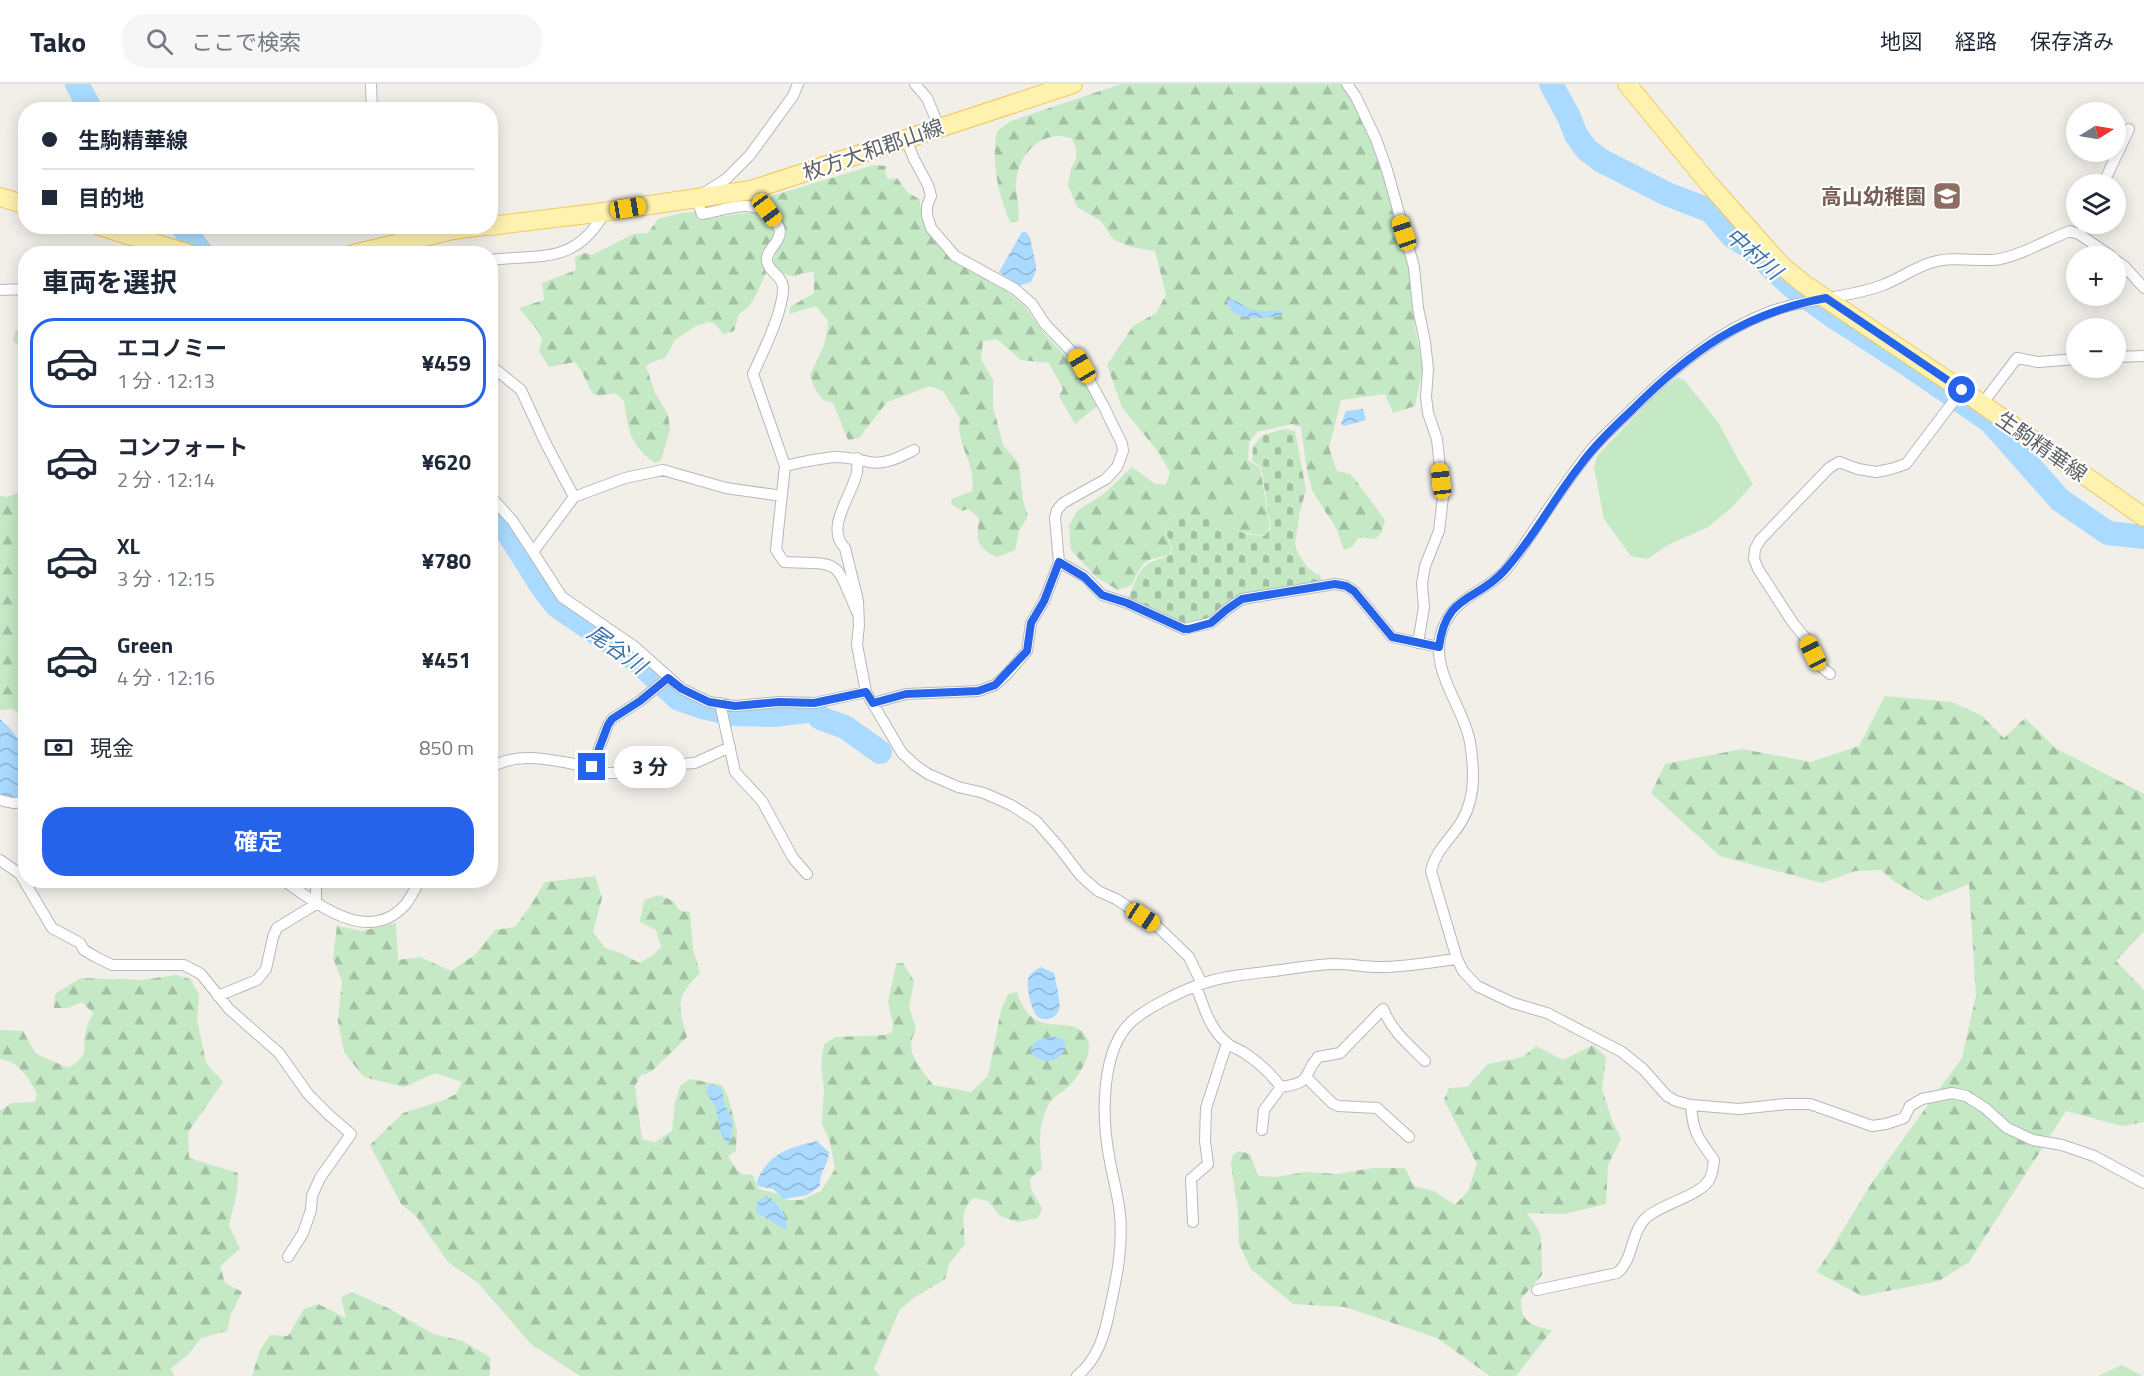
<!DOCTYPE html>
<html lang="ja">
<meta charset="utf-8">
<style>
body{margin:0;font-family:"Titillium Web","Noto Sans JP",sans-serif;background:#f6f6f7;color:#1f2937;height:100vh;display:flex;flex-direction:column;font-size:22px;white-space:nowrap}
*{box-sizing:border-box;margin:0}
p{font-size:20px;color:#747a83}
.icon{flex:none;width:33px;height:33px;fill:none;stroke:currentColor;stroke-width:2;stroke-linecap:round;stroke-linejoin:round}
.map{position:relative;flex:1;overflow:hidden}
.side{position:absolute;left:18px;top:162px;width:480px;height:642px;display:flex;flex-direction:column;background:#fff;border-radius:24px;box-shadow:0 3px 15px #0003}
.side>*{flex:none}
.banner{position:absolute;left:18px;top:18px;width:480px;height:132px;border-radius:24px;box-shadow:0 3px 15px #0003;display:grid;align-content:center;height:132px;padding:0 24px;background:#fff}
.needle{width:39px;rotate:79deg}
.fabs{position:absolute;left:2066px;top:18px;display:grid;gap:12px}
.fabs a{display:grid;place-items:center;width:60px;height:60px;border-radius:50%;background:#fff;box-shadow:0 3px 15px #0003;font-size:30px}
.end{position:absolute;width:27px;height:27px;margin:-14px;border:8px solid #2563eb;background:#fff;box-shadow:0 0 0 3px #fff}
.from{border-radius:50%}
.bubble{position:absolute;height:42px;border-radius:21px;background:#fff;box-shadow:0 3px 15px #0003;font-size:20px;font-weight:700;line-height:42px;text-align:center}
.car{position:absolute;width:18px;height:36px;margin:-18px -9px;border-radius:8px;box-shadow:0 0 4px 2px #0007;background:linear-gradient(#f5c518 24%,#345 0 40%,#f5c518 0 76%,#345 0 86%,#f5c518 0)}
.banner b{display:flex;align-items:center;gap:21px;height:57px;font-size:22px}
.banner b+b{border-top:2px solid #e0e1e3}
.banner i{width:15px;height:15px;background:#1f2937}
ul{padding:0;list-style:none}
li{display:flex;align-items:center;gap:18px;height:90px;margin:0 12px 9px;padding:0 12px;border:3px solid transparent;border-radius:24px}
li div{flex:1}
li b{display:block;font-size:22px}
li em{font-style:normal;font-weight:700}
li.on{border-color:#2563eb}
li>.icon{width:54px;height:54px;stroke-width:1.5}
h2{padding:0 24px;font-size:27px;line-height:72px}
.pay{display:flex;align-items:center;gap:15px;height:66px;padding:0 24px;font-size:22px}
.pay p{margin-inline-start:auto}
.action{display:flex;gap:12px;margin-top:auto;padding:12px 24px}
.action a{flex:1;height:69px;border-radius:24px;background:#2563eb;color:#fff;font-size:24px;font-weight:700;line-height:69px;text-align:center}
header{display:flex;align-items:center;gap:36px;box-sizing:border-box;height:84px;padding:0 30px;background:#fff;border-bottom:2px solid #e0e1e3}
header strong{font-size:28px}
nav{display:flex;gap:33px;margin-inline-start:auto;font-size:21px}
.search{width:420px;height:54px;background:#f6f6f7;display:flex;align-items:center;gap:15px;box-sizing:border-box;padding:0 21px;border-radius:24px;color:#747a83;font-size:22px}
.map>svg:first-child{display:block}
.grass{fill:#c5e8c5}
.forest{fill:url(#forest-firs)}
.cemetery{fill:url(#cemetery-stones)}
.water{fill:url(#water-waves)}
.lines{fill:none;stroke-linecap:round;stroke-linejoin:round}
.river{stroke:#aadaff;stroke-width:24}
.street-casing{stroke:#b5b8bc;stroke-width:12}
.primary-casing{stroke:#f2c960;stroke-width:20}
.street{stroke:#fff;stroke-width:10}
.primary{stroke:#fff2af;stroke-width:18}
.route{stroke:#2563eb;stroke-width:8}
.labels{text-anchor:middle;dominant-baseline:central;stroke-width:4.5;stroke-linejoin:round;paint-order:stroke}
.street-label{font-size:21px;fill:#5f6368;stroke:#fff}
.education-label{font-size:21px;font-weight:bold;fill:#785e54;stroke:#fff;text-anchor:end}
.water-label{font-size:22px;font-style:italic;fill:#4174aa;stroke:#fff}
</style>
<header>
<strong>Tako</strong>
<div class="search"><svg class="icon" aria-label="search" viewBox="0 0 24 24"><circle cx="10" cy="10" r="6"/><path d="M15 15l6 6"/></svg>ここで検索</div>
<nav><a>地図</a><a>経路</a><a>保存済み</a></nav>
</header>
<div class="map">
<svg width="2144" height="1292" viewBox="0 0 2144 1292">
<defs>
<pattern id="forest-firs" width="22" height="20" patternUnits="userSpaceOnUse" patternTransform="scale(1.5)"><rect width="22" height="20" fill="#c5e8c5"/><path d="M5 1l3.5 6h-7zM16 11l3.5 6h-7z" fill="#a3c0a4"/></pattern>
<pattern id="cemetery-stones" width="16" height="16" patternUnits="userSpaceOnUse" patternTransform="scale(1.5)"><rect width="16" height="16" fill="#c5e8c5"/><path d="M2 7V4a2 2 0 0 1 4 0v3zM10 15v-3a2 2 0 0 1 4 0v3z" fill="#a3c0a4"/></pattern>
<pattern id="water-waves" width="16" height="10" patternUnits="userSpaceOnUse" patternTransform="scale(1.5)"><rect width="16" height="10" fill="#aadaff"/><path d="M0 5q4-4 8 0t8 0" fill="none" stroke="#8eb4d2"/></pattern>
</defs>
<rect width="100%" height="100%" fill="#f1efe8"/>
<path class="grass" d="M1678 293 1685 297 1718 338 1738 375 1753 400 1731 424 1708 443 1668 461 1647 475 1631 472 1604 435 1594 383 1597 372 1655 311Z"/>
<path class="forest" d="M1121 0H1341L1347 8 1375 62 1408 176 1415 244 1423 283 1415 322 1393 329 1385 310 1341 316 1329 364 1337 387 1350 390 1357 398 1385 436 1382 448 1375 455 1359 453 1352 463 1344 466 1337 446 1312 406 1307 387 1301 343 1292 340 1257 348 1249 359 1248 376 1260 384 1270 443 1264 451 1246 449 1192 430 1173 431 1163 440 1171 464 1170 470C1163 473 1158 473 1152 475 1141 478 1136 492 1132 501L1118 506 1096 493 1071 466 1069 442 1077 427 1105 409 1132 383 1155 400 1166 401 1170 388 1159 369 1122 323 1107 281 1133 242 1156 229 1166 211 1155 167 1131 163 1113 155 1101 137 1077 123 1068 101 1071 84 1076 75V65L1072 54C1068 54 1063 52 1058 52 1031 53 1015 80 1016 105 1017 117 1020 126 1018 138H1010C998 109 991 78 997 47L1011 37Z
M874 81 886 82 885 89 888 95 897 94 907 108 919 115 923 136 938 161 957 180 1002 203 1025 223 1046 252 1071 277 1088 302 1097 322 1075 340 1059 312 1063 305 1049 279 1021 276 997 255 983 257 981 275 993 296V322L1003 361 1019 380 1023 417 1028 432 1019 447 1015 466 997 473C975 463 977 456 979 434L968 425 962 427 951 420 952 415 972 407C977 381 955 359 960 334L943 307 930 302 887 318 859 354 848 356 833 319 823 316 814 303 810 291C821 267 826 264 828 237L816 222 789 230 790 223 814 209V188L802 189 795 193 780 189 772 181C775 168 779 165 784 154 790 140 771 125 762 115Z
M696 128 698 136 753 128 762 129 775 146 772 157 762 167 763 181 766 189C758 204 755 221 739 230L734 247 723 250 715 240 709 238 696 242 675 256 665 274 652 278 646 282 655 309 668 330 670 346 661 376 655 379C630 362 628 345 624 317L615 309 599 312 592 309 582 288 575 278 549 283 539 267 542 256 539 248 519 224 544 216 542 199 576 186 575 173 585 169 592 171 633 150 648 149 658 135 682 129Z
M16 246 25 249V266L13 257Z
M25 406H26L25 633 12 625 0 626V412L7 413Z
M1885 612 1952 618 1982 632 2004 654 2025 634 2055 664 2144 710V847L2116 877 2144 906V1038L2122 1042 2066 1027 1969 1178 1939 1197 1862 1212 1817 1188 1873 1097 1962 974 1976 911 1969 800 1927 817 1895 798 1881 786 1855 787 1822 799 1720 772 1651 709 1665 680 1742 665 1811 678 1859 662Z
M595 792 602 814 593 848 605 864 623 870 639 879 653 871 661 863 656 846 640 838 644 816 659 811 673 817 680 827 690 828 693 866 700 889C675 914 678 920 687 953L651 988 641 991 635 1002 642 1055 655 1058 672 1047 675 1019 680 1002 690 995 722 1001 728 1013 737 1047 736 1067 728 1072 737 1086 744 1091 752 1090 759 1105 778 1110 788 1116H801L821 1107 835 1085 830 1058 822 1040 824 1004 821 981 824 960 836 953 885 951 892 948 893 940 888 918 896 880 903 879 914 897 909 923 916 945C903 969 919 981 933 1001L971 1008 988 992 1001 926 1008 910 1017 908C1033 961 1073 926 1087 954 1094 968 1080 990 1071 1000 1064 1008 1052 1012 1048 1022 1037 1043 1040 1062 1042 1085L1030 1095 1031 1105 1042 1124 1038 1134 1018 1138 1000 1132 988 1117 974 1114C959 1124 964 1144 965 1160L949 1180 945 1195 912 1215 899 1227 874 1285 880 1292H580L531 1260 478 1199 448 1178 416 1132 401 1120 370 1061 403 1029 444 1016 456 1010 462 998 435 989 404 1003 364 993 344 968 338 937 342 897 333 874 337 842 362 847 396 839 398 876 420 873 451 887 475 871 495 846 515 843 529 824 545 798Z
M176 891 190 895 199 910 197 935 206 979 223 998 188 1048 189 1074 238 1089 237 1108 229 1142 240 1165 220 1182 225 1199 242 1208 231 1230 227 1247 201 1254 188 1271 171 1284 174 1292H0V1027L11 1019 35 1018 37 1009C28 994 19 977 0 975V946L23 947 36 970 69 984C93 967 80 968 86 947 87 941 90 935 93 929L82 918 68 924H54L55 910 81 894 142 896Z
M1593 961 1606 973 1602 1005 1612 1036 1621 1055 1608 1081 1606 1120 1564 1130 1527 1129 1538 1145 1541 1154 1542 1191 1521 1215C1520 1238 1531 1242 1552 1246L1516 1292H1490L1437 1254 1345 1223 1293 1220 1251 1185 1239 1160 1238 1127 1231 1081 1233 1071 1239 1067 1250 1070 1258 1092 1276 1093 1305 1088 1338 1090 1373 1084H1405L1414 1102 1434 1107 1455 1121 1468 1107 1477 1080 1444 1016 1449 1004 1467 1003 1488 980 1523 973 1536 962 1563 976Z
M352 1208 390 1225 433 1250 462 1257 490 1273V1292H252L260 1266 270 1251 288 1252 304 1225 318 1220 346 1234 341 1213Z
M2122 1281 2142 1292H2098Z"/>
<path class="cemetery" d="M1285 345 1295 347 1306 406 1300 427 1295 460 1297 467 1306 482 1316 490 1320 491 1322 500 1235 513 1203 537 1186 540 1128 514C1133 504 1138 486 1148 480 1155 475 1163 475 1171 470L1172 464 1163 440 1174 431 1192 430 1216 437 1246 450 1264 452 1271 444 1261 383 1252 377 1253 362 1263 351Z"/>
<path class="water" d="M1022 148H1026L1030 153 1036 182V187L1031 198 1018 202 999 188Z
M1227 215C1238 215 1244 224 1254 226 1263 229 1274 225 1283 228L1282 231C1272 235 1241 236 1233 228 1229 225 1227 219 1227 215Z
M1363 325 1366 336 1344 342 1341 340 1346 327Z
M0 635 9 643 25 665V706L20 709 17 715 0 714Z
M1041 883 1054 889C1056 898 1061 919 1059 926 1056 935 1043 939 1036 931 1031 924 1024 898 1030 891 1032 888 1038 885 1041 883Z
M1058 953 1064 956 1066 964C1057 980 1043 981 1031 969 1030 954 1046 953 1058 953Z
M712 1000 721 1004 725 1021 733 1038 730 1059H727L721 1051 716 1024 706 1008 707 1002Z
M817 1057 829 1068C829 1080 818 1091 820 1102L807 1111 784 1115 773 1105 758 1102C756 1096 758 1094 761 1089 772 1068 795 1062 817 1057Z
M769 1113C780 1122 789 1132 786 1146L756 1128V1122L760 1115Z"/>
<g class="lines">
<path class="river" d="M77 0 91 26
M1551 0 1569 33 1576 51 1587 66 1602 77 1667 110 1711 127 1732 152 1748 162 1794 204 1834 233 1910 282 1990 337 2060 416 2108 449 2144 453
M182 142 202 170
M490 427 507 447 542 503 557 522 635 575 679 615 702 623 733 630 774 631 815 626 820 634 845 643 880 668"/>
<g class="street-casing">
<path id="street" d="M371 0 372 26
M798 0 793 12 750 71 726 95 696 114 702 130C725 126 759 112 774 135 776 138 780 144 780 148 780 159 766 166 767 176 767 187 782 191 783 203 784 226 763 268 753 290L785 382 776 466 784 478C843 480 834 475 857 528
M915 0 927 14 939 43
M1347 0 1356 13 1376 55 1387 86 1414 183 1418 224 1425 258 1428 285 1426 313 1428 329 1437 355 1443 413 1439 447 1425 482 1422 500 1424 523 1418 559
M2103 100 2129 45
M399 142 406 170
M490 176C542 170 575 181 605 128
M2115 176 2124 182 2144 204
M0 206 26 205
M2115 273 2144 272
M490 281 521 306 545 358 574 413 533 468 512 436 490 412
M1982 320 2017 274 2038 278 2076 275
M857 374C857 378 858 384 857 388 853 410 824 444 845 464L858 517 859 541 857 561 866 608 902 669 915 681 928 690 958 703 984 709 1011 721 1036 737 1058 762 1081 792 1098 807 1116 815 1157 842 1189 873 1202 900
M785 382C802 378 819 374 837 373 848 373 858 376 869 378 886 381 900 373 914 366
M574 413 625 394 663 386 726 404 782 412
M533 468 562 513 635 563 682 605 709 618 735 622 779 618 814 619 866 608
M1059 478 1085 493 1102 511 1127 519 1184 545 1211 539 1226 526 1242 515 1335 500 1346 502 1354 507 1392 553 1439 563
M1830 590 1819 581 1807 556 1793 539 1758 485 1754 475 1755 465 1760 456 1829 384 1839 378 1858 385 1876 388 1891 385 1906 380 1962 306
M720 619 735 688 762 717 793 774 807 790
M873 619 906 610 978 607 995 601 1007 590 1027 567 1031 539 1044 517 1059 478 1055 434 1057 426 1063 419 1106 395 1117 383 1123 367 1122 360 1104 323 1076 272 1045 240 1032 220 1015 205 955 172 931 144 927 131V122L931 112 928 101 914 75 906 55
M490 685C517 664 561 679 592 683L608 641 612 635 640 617 668 594
M594 689H627L665 681 695 679 730 663
M0 716 13 719 26 718
M0 776 20 790 52 844 80 859 84 866 94 872 112 881H184L201 890 229 925 279 969 308 1010 329 1031 351 1050 320 1094 312 1112 311 1126 303 1149 288 1173
M283 796C316 819 368 862 405 821 411 814 415 804 420 796
M1457 875 1463 887 1477 902 1513 919 1547 929 1622 968 1643 985 1667 1012 1676 1017 1691 1021 1739 1025 1786 1020H1810L1872 1042 1886 1040 1904 1034 1910 1022 1922 1015 1952 1009 1966 1012 1985 1024 2007 1044 2033 1056 2062 1061 2094 1072 2144 1099
M1196 902C1203 921 1210 946 1227 959 1231 963 1238 965 1243 968 1257 977 1271 990 1281 1003 1314 998 1301 993 1318 973L1340 969 1383 925C1392 947 1408 960 1425 977
M218 912 257 896 266 885 273 853 277 844 316 820V796
M1307 994 1332 1019 1338 1022 1377 1024 1409 1053
M1262 1046 1264 1026 1281 1003
M1193 1138 1191 1095 1208 1080 1205 1057 1206 1024 1227 959
M1537 1206 1617 1189C1634 1176 1630 1148 1647 1133 1663 1119 1703 1111 1710 1094 1713 1089 1713 1081 1714 1076 1698 1054 1693 1049 1691 1021
M1077 1292C1098 1275 1105 1250 1110 1224 1117 1192 1123 1163 1120 1130 1118 1110 1112 1091 1109 1072 1102 1034 1100 966 1132 937 1147 924 1177 909 1196 902 1223 891 1252 890 1281 886 1298 884 1317 880 1335 880 1350 880 1365 883 1380 883 1406 883 1432 878 1457 875L1431 787C1435 770 1444 761 1455 747 1476 721 1475 690 1470 658 1463 620 1427 585 1443 544 1453 515 1482 509 1503 489 1510 482 1516 472 1522 464 1544 431 1566 397 1591 366 1602 353 1616 341 1628 329 1670 288 1715 248 1772 227 1807 214 1850 214 1883 201 1899 195 1914 184 1930 179 1951 172 1971 177 1992 176 2014 175 2049 155 2070 147L2079 150 2111 172"/>
</g>
<g class="primary-casing">
<path id="primary" d="M1627 0 1710 101 1766 164 1781 181 1804 200 1962 306 2144 433
M0 113 26 121
M99 142 190 170
M490 142 596 129 751 106 1073 0
M353 170 453 146 484 142"/>
</g>
<use href="#street" class="street"/>
<use href="#primary" class="primary"/>
</g>
<g class="lines">
<path class="route" d="M592 683 608 641 612 635 640 617 668 594 682 605 709 618 735 622 779 618 814 619 866 608 873 619 906 610 978 607 995 601 1027 567 1031 539 1044 517 1059 478 1084 493 1102 511 1127 519 1184 545H1189L1211 539 1226 526 1242 515 1335 500 1346 502 1354 507 1392 553 1439 563C1446 509 1476 518 1504 487 1533 455 1553 416 1579 383 1594 362 1613 344 1632 326 1690 268 1743 229 1826 214L1962 306"/>
</g>
<defs>
<g id="school-square" transform="scale(1.5)"><rect x="-9" y="-9" width="18" height="18" rx="4" fill="#8d6e63" stroke="#fff"/><path d="M0-5L7-2L0 1L-7-2ZM-4 1L0 2.5L4 1V4Q0 6-4 4Z" fill="#fff"/></g>
</defs>
<g fill-rule="evenodd">
<use href="#school-square" x="1947" y="112"/>
</g>
<g class="labels">
<g class="street-label">
<text transform="translate(873 65) rotate(-19)">枚方大和郡山線</text>
<text transform="translate(2042 362) rotate(35)">生駒精華線</text>
</g>
<g class="education-label">
<text x="1926" y="112">高山幼稚園</text>
</g>
<g class="water-label">
<text transform="translate(1754 169) rotate(41)">中村川</text>
<text transform="translate(617 565) rotate(36)">尾谷川</text>
</g>
</g>
</svg>
<div class="fabs">
<a><svg class="needle" viewBox="-14 -14 28 28"><path d="M0-13l5 13h-10z" fill="#e53935"/><path d="M0 13l5-13h-10z" fill="#747a83"/></svg></a>
<a><svg class="icon" aria-label="layers" viewBox="0 0 24 24"><path d="M12 4l9 5-9 5-9-5zM3 14l9 5 9-5"/></svg></a>
<a>+</a>
<a>−</a>
</div>
<i class="end from" style="left:1962px;top:306px"></i>
<i class="end" style="left:592px;top:683px"></i>
<div class="bubble" style="left:614px;top:662px;width:72px">3 分</div>
<i class="car" style="left:628px;top:124px;rotate:81deg"></i>
<i class="car" style="left:767px;top:126px;rotate:143deg"></i>
<i class="car" style="left:1404px;top:149px;rotate:341deg"></i>
<i class="car" style="left:1082px;top:282px;rotate:330deg"></i>
<i class="car" style="left:1441px;top:397px;rotate:353deg"></i>
<i class="car" style="left:1813px;top:569px;rotate:334deg"></i>
<i class="car" style="left:1143px;top:833px;rotate:123deg"></i>
<div class="banner">
<b><i class="from"></i>生駒精華線</b>
<b><i></i>目的地</b>
</div>
<section class="side">
<h2>車両を選択</h2>
<ul>
<li class="on"><svg class="icon" aria-label="car" viewBox="0 0 24 24"><path d="M5 17H2v-5l4-1 3-4h7l3 4 3 1v5h-3M9 17h6M6 11h13"/><circle cx="7" cy="17" r="2"/><circle cx="17" cy="17" r="2"/></svg><div><b>エコノミー</b><p>1 分 · 12:13</p></div><em>¥459</em></li>
<li><svg class="icon" aria-label="car" viewBox="0 0 24 24"><path d="M5 17H2v-5l4-1 3-4h7l3 4 3 1v5h-3M9 17h6M6 11h13"/><circle cx="7" cy="17" r="2"/><circle cx="17" cy="17" r="2"/></svg><div><b>コンフォート</b><p>2 分 · 12:14</p></div><em>¥620</em></li>
<li><svg class="icon" aria-label="car" viewBox="0 0 24 24"><path d="M5 17H2v-5l4-1 3-4h7l3 4 3 1v5h-3M9 17h6M6 11h13"/><circle cx="7" cy="17" r="2"/><circle cx="17" cy="17" r="2"/></svg><div><b>XL</b><p>3 分 · 12:15</p></div><em>¥780</em></li>
<li><svg class="icon" aria-label="car" viewBox="0 0 24 24"><path d="M5 17H2v-5l4-1 3-4h7l3 4 3 1v5h-3M9 17h6M6 11h13"/><circle cx="7" cy="17" r="2"/><circle cx="17" cy="17" r="2"/></svg><div><b>Green</b><p>4 分 · 12:16</p></div><em>¥451</em></li>
</ul>
<div class="pay"><svg class="icon" aria-label="cash" viewBox="0 0 24 24"><path d="M3 7h18v10H3z"/><circle cx="12" cy="12" r="2"/></svg>現金<p>850 m</p></div>
<div class="action"><a>確定</a></div>
</section>
</div>
